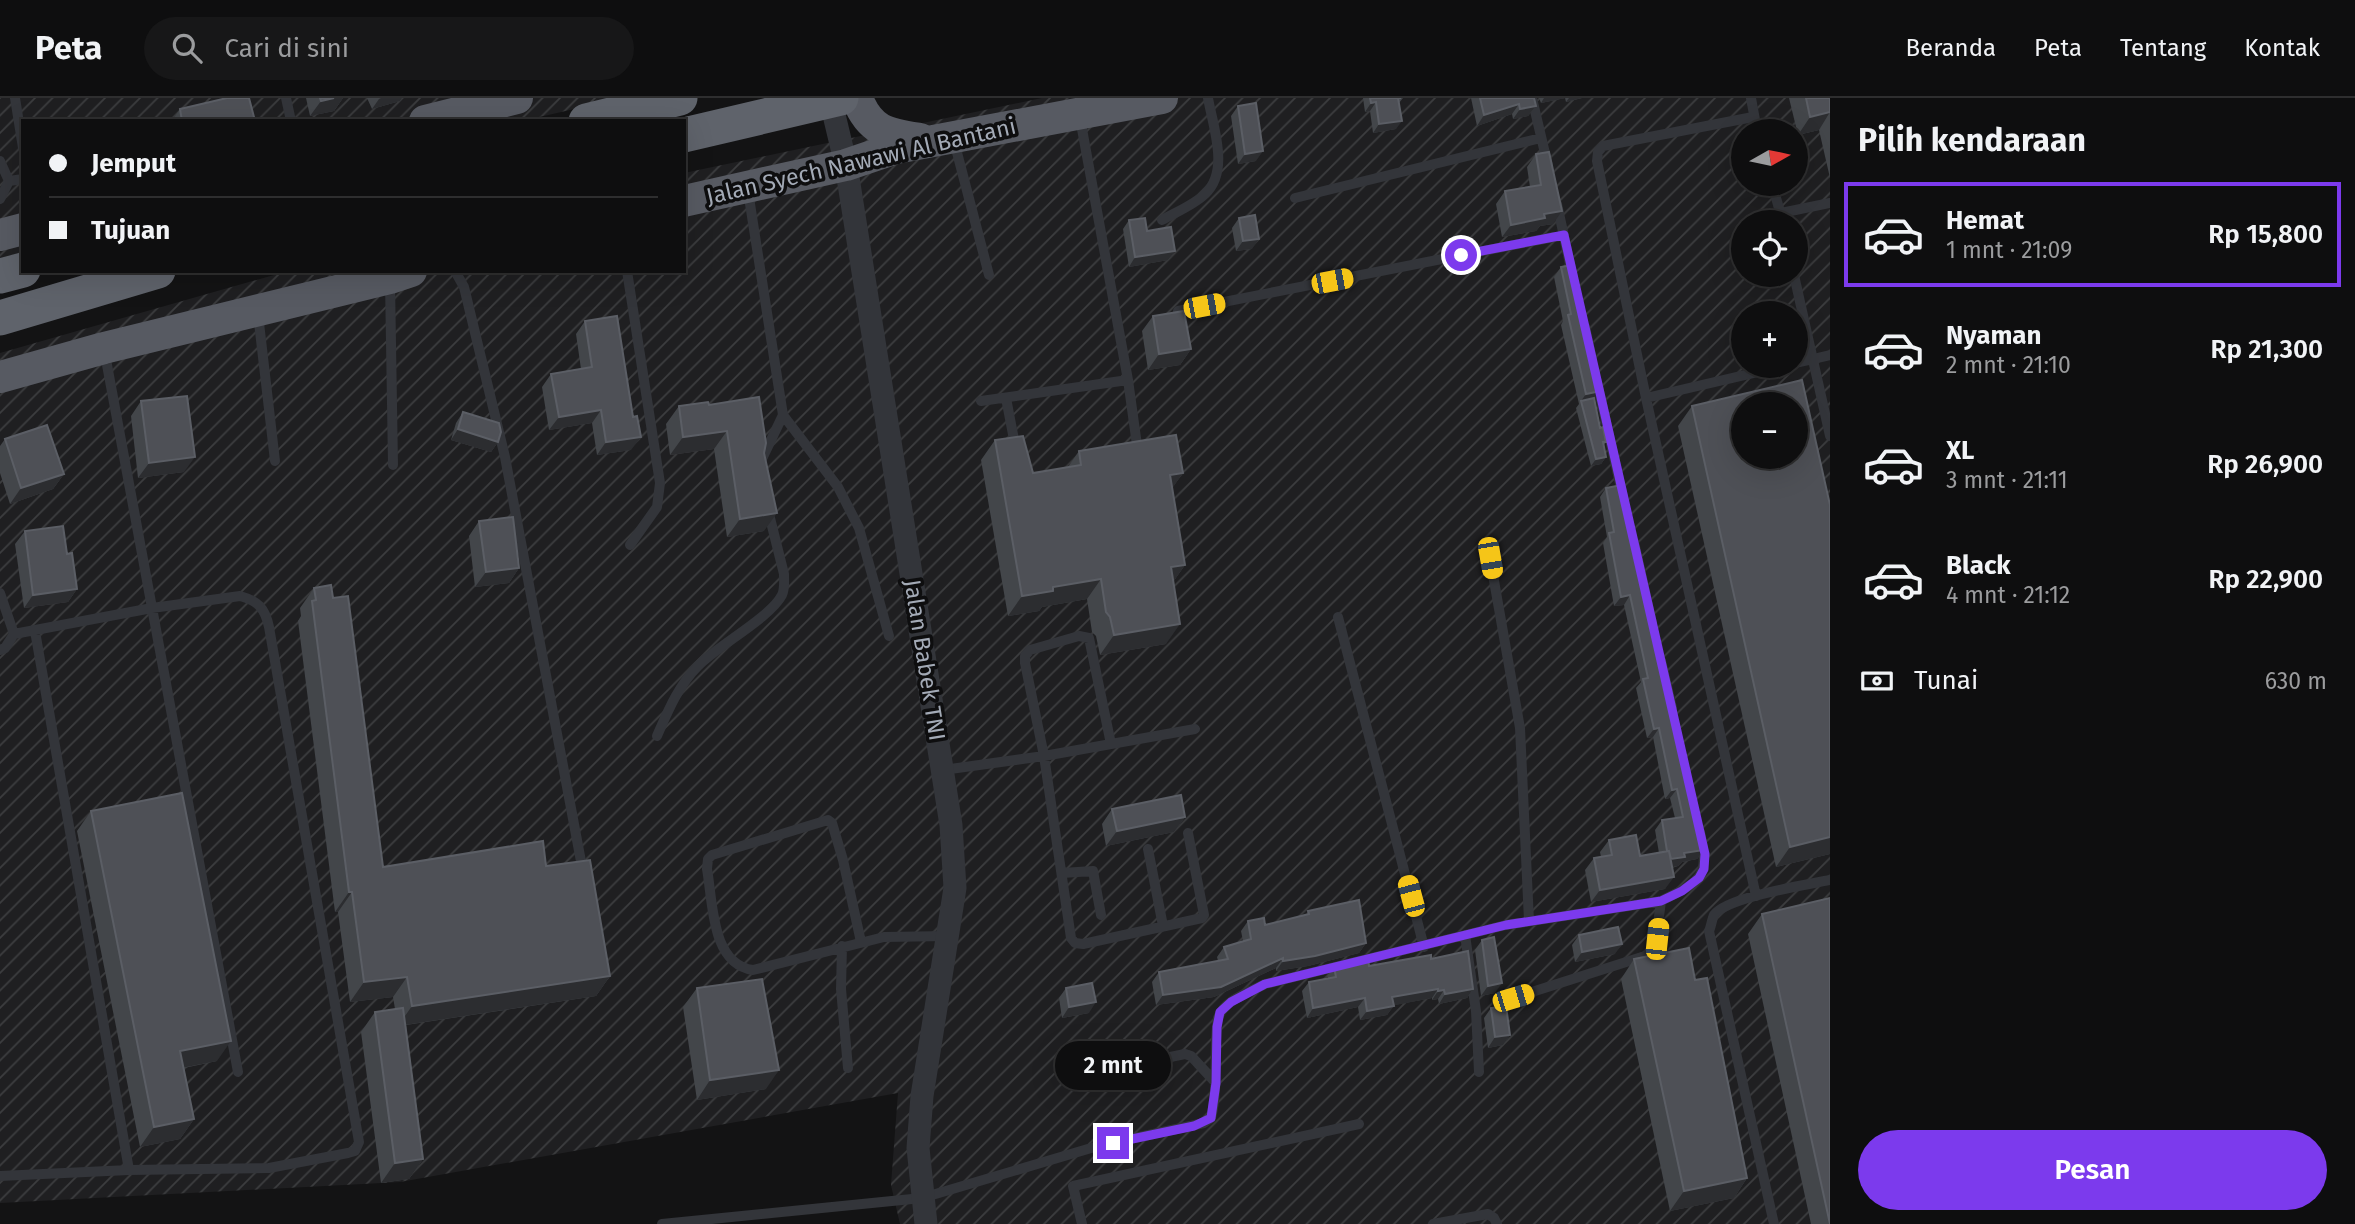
<!DOCTYPE html>
<html lang="id">
<meta charset="utf-8">
<style>
body{margin:0;font-family:"Fira Sans",sans-serif;background:#171718;color:#f1f3f6;height:100vh;display:flex;flex-direction:column;font-size:26px;white-space:nowrap}
*{box-sizing:border-box;margin:0}
p{font-size:23px;color:#9b9c9e}
.icon{flex:none;width:38px;height:38px;fill:none;stroke:currentColor;stroke-width:2;stroke-linecap:round;stroke-linejoin:round}
.map{position:relative;flex:1;overflow:hidden}
.sheet{display:flex;flex-direction:column;background:#0e0e0f;width:525px}
.sheet>*{flex:none}
.top-card{position:absolute;left:21px;top:21px;width:665px;height:154px;border-radius:0px;box-shadow:0 7px 28px #0002,0 0 0 2px #2e2e2f;display:grid;align-content:center;height:154px;padding:0 28px;background:#0e0e0f}
.needle{width:46px;rotate:81deg}
.controls{position:absolute;left:1731px;top:21px;display:grid;gap:14px}
.controls a{display:grid;place-items:center;width:77px;height:77px;border-radius:50%;background:#0e0e0f;box-shadow:0 7px 28px #0002,0 0 0 2px #2e2e2f;font-size:35px}
.end{position:absolute;width:32px;height:32px;margin:-16px;border:9px solid #7c3aed;background:#fff;box-shadow:0 0 0 4px #fff}
.from{border-radius:50%}
.bubble{position:absolute;height:49px;border-radius:24px;background:#0e0e0f;box-shadow:0 7px 28px #0002,0 0 0 2px #2e2e2f;font-size:23px;font-weight:600;line-height:49px;text-align:center}
.car{position:absolute;width:21px;height:42px;margin:-21px -10px;border-radius:9px;box-shadow:0 0 5px 2px #0007;background:linear-gradient(#f5c518 24%,#345 0 40%,#f5c518 0 76%,#345 0 86%,#f5c518 0)}
.top-card b{display:flex;align-items:center;gap:24px;height:66px;font-size:26px}
.top-card b+b{border-top:2px solid #2e2e2f}
.top-card i{width:18px;height:18px;background:#f1f3f6}
ul{padding:0;list-style:none}
li{display:flex;align-items:center;gap:21px;height:105px;margin:0 14px 10px;padding:0 14px;border:4px solid transparent;border-radius:0px}
li div{flex:1}
li b{display:block;font-size:26px}
li em{font-style:normal;font-weight:600}
li.on{border-color:#7c3aed}
li>.icon{width:63px;height:63px;stroke-width:1.5}
h2{padding:0 28px;font-size:32px;line-height:84px}
.pay{display:flex;align-items:center;gap:18px;height:77px;padding:0 28px;font-size:26px}
.pay p{margin-inline-start:auto}
.button{display:flex;gap:14px;margin-top:auto;padding:14px 28px}
.button a{flex:1;height:80px;border-radius:42px;background:#7c3aed;color:#fff;font-size:28px;font-weight:600;line-height:80px;text-align:center}
header{display:flex;align-items:center;gap:42px;box-sizing:border-box;height:98px;padding:0 35px;background:#0e0e0f;border-bottom:2px solid #2e2e2f}
header strong{font-size:33px}
nav{display:flex;gap:38px;margin-inline-start:auto;font-size:24px}
.search{width:490px;height:63px;background:#171718;display:flex;align-items:center;gap:18px;box-sizing:border-box;padding:0 24px;border-radius:38px;color:#9b9c9e;font-size:26px}
main{display:flex;flex:1;min-height:0}
.map>svg:first-child{display:block}
.industrial{fill:url(#industrial-furrows);fill-rule:evenodd}
.lines{fill:none;stroke-linecap:round;stroke-linejoin:round}
.service{stroke:#33353a;stroke-width:10}
.tertiary{stroke:#33353a;stroke-width:23}
.trunk{stroke:#575a62;stroke-width:32}
.motorway{stroke:#5f636b;stroke-width:35}
.motorway-bridge{stroke:#5f636b;stroke-width:35}
.wall{fill:#43464a}
.shaded-wall{fill:#2c2d30}
.building{fill:#4e5056;stroke:#5b5e65;stroke-width:2;fill-rule:evenodd}
.route{stroke:#7c3aed;stroke-width:9}
.labels{text-anchor:middle;dominant-baseline:central;stroke-width:7;stroke-linejoin:round;paint-order:stroke}
.street-label{font-size:23px;fill:#a3aab6;stroke:#0e0e0f}
</style>
<header>
<strong>Peta</strong>
<div class="search"><svg class="icon" aria-label="search" viewBox="0 0 24 24"><circle cx="10" cy="10" r="6"/><path d="M15 15l6 6"/></svg>Cari di sini</div>
<nav><a>Beranda</a><a>Peta</a><a>Tentang</a><a>Kontak</a></nav>
</header>
<main>
<div class="map">
<svg width="1830" height="1126" viewBox="0 0 1830 1126">
<defs>
<pattern id="industrial-furrows" width="10" height="10" patternUnits="userSpaceOnUse" patternTransform="scale(1.75)"><rect width="10" height="10" fill="#1f1f21"/><path d="M-1 1l2-2M0 10L10 0M9 11l2-2" fill="none" stroke="#3c3d3f"/></pattern>
</defs>
<rect width="100%" height="100%" fill="#131314"/>
<path class="industrial" d="M0 0H622L522 23H23V154L0 160Z
M1042 0H1830V1126H900L891 1087 898 995 400 1084 0 1105V255L288 173H684V75ZM1743 33H1796V86H1743ZM1743 124H1796V177H1743ZM1743 215H1796V268H1743ZM1743 306H1796V359H1743Z"/>
<g class="lines">
<path class="service" d="M15 0 23 50
M286 0 291 23
M1532 0 1548 68
M1751 0 1757 33
M1753 19 1603 48 1598 54 1597 63 1646 300 1756 798
M1080 20 1128 282 1137 347
M954 43 989 177
M0 63 9 83
M1772 86 1783 124
M748 93 783 317 838 389 859 430 889 538
M1295 100 1541 40
M0 101 9 83 23 81
M1557 106 1573 180
M1781 115 1830 105
M1162 122C1176 114 1194 107 1205 96 1230 73 1213 29 1208 0
M455 173 464 189 505 359 583 774
M627 173 660 385 657 409 630 447
M1794 177 1830 338
M390 184 393 367
M1178 213 1564 137
M258 216 275 363
M1585 229 1592 262
M105 256 238 974
M1796 265 1830 257
M1597 284 1623 399
M1006 300 1016 352
M1646 300 1784 268
M981 303 1128 282
M759 367 783 317
M1634 444 1652 525
M1490 460 1520 630 1529 823
M0 495 14 536
M1338 519 1424 849
M35 533 129 1072
M0 552 5 550 14 536 152 510 240 498C258 503 265 510 269 529L359 1044 355 1053 348 1055 269 1070 129 1072 0 1078
M1661 563 1672 610
M657 638C668 613 678 588 698 568 717 548 770 520 782 497 785 491 784 483 784 476L768 412
M1111 646 1089 540 1079 538 1030 552 1025 558V565L1044 658 1071 840 1075 845 1083 846 1202 820 1204 817 1188 735
M943 672 1044 658 1195 631
M1148 751 1163 828
M1062 775 1093 773 1101 817
M1465 837 1476 913 1479 974
M861 844 843 762 832 725 828 722 712 757 708 761 707 771C713 804 711 866 753 872L884 839 948 838
M842 848 841 891 848 970
M1513 900 1645 858 1655 849 1661 803
M1096 974 1185 956 1191 958 1216 985
M662 1126 922 1100 1098 1048 1204 1025 1211 1020C1219 987 1213 953 1218 920 1224 902 1250 894 1265 886L1506 827 1661 803C1701 783 1710 780 1700 734
M1082 1126 1073 1088 1359 1026
M1433 1126 1488 1116 1494 1120 1497 1126
M1774 1126 1709 833C1711 829 1712 821 1714 817 1727 799 1806 787 1830 782"/>
<path class="tertiary" d="M830 0 846 67 951 727 955 790 922 998 918 1050 926 1126"/>
<path class="trunk" d="M857 0C870 34 888 36 920 41
M425 23 517 0
M684 103 846 67 896 50 1162 0
M0 137 23 131
M0 279 104 250 390 180 411 173"/>
<path class="motorway" d="M586 23 680 0
M0 178 23 172
M0 220 158 173"/>
<path class="motorway-bridge" d="M684 37 841 0"/>
</g>
<path class="wall" d="M226 0H249L255 23H173V21L180 11 225 1Z
M306 0H343L334 13 310 18Z
M367 0H402L400 3 372 11Z
M1363 0H1403L1399 5 1396 31 1373 35 1370 13 1365 14Z
M1471 0H1534L1536 8 1528 18 1513 21 1512 16 1477 28Z
M1539 0H1582L1566 4 1565 0 1541 5Z
M1789 0H1830V80L1819 32 1798 37Z
M1238 8 1256 63 1238 66 1231 18Z
M1536 56 1553 126 1540 128 1536 133 1502 139 1496 106 1505 93 1530 89 1527 69Z
M1239 120 1252 151 1236 153 1232 130Z
M1129 122 1175 153 1168 162 1129 169 1123 131Z
M1561 169 1595 302 1600 330 1606 344 1604 347 1606 359 1601 366 1591 368 1576 310 1579 306 1561 227 1563 223 1554 179Z
M1153 218 1191 251 1180 267 1148 272 1142 233Z
M585 223 631 352 597 357 592 325 549 332 542 289 551 276 581 271 576 236Z
M141 303 184 374 138 380 131 318Z
M709 307 764 355V433L727 439 714 351 670 357 666 326 679 308Z
M1692 308 1830 407V756L1776 769 1678 328Z
M463 314 498 344 491 354 451 342 456 325Z
M5 341 64 376 53 391 10 406 0 375V348Z
M995 342 1033 375 1068 369 1079 353 1183 375 1172 390 1185 467 1173 484 1166 546 1100 557 1096 538 1092 534 1087 501 1042 509 1039 513 1008 518 981 362Z
M1606 390 1663 577 1704 752 1697 761 1682 764 1678 768 1672 770 1665 791 1591 804 1585 772 1594 760 1601 759 1600 754 1609 742 1640 758 1659 755 1655 732 1662 722 1675 720 1670 700 1665 701 1653 639 1647 640 1636 590 1641 584 1624 507 1614 508 1603 445 1607 439 1600 399Z
M479 423 519 470 509 485 475 489 469 438Z
M25 433 67 456 77 491 68 504 24 510 15 446Z
M314 490 333 500 383 769 546 768 610 878 596 898 406 927 423 1061 409 1081 381 1085 361 934 375 914 395 911 393 899 350 904 338 814H335L298 523 301 518 300 510Z
M1112 711 1185 719 1174 734 1106 748 1102 726Z
M91 713 217 963 184 970 194 1021 180 1041 140 1049 77 733Z
M1308 813 1366 845 1359 855 1308 868 1276 873V870L1214 899 1156 907 1152 884 1159 874 1218 863 1217 859 1224 849 1243 843 1241 833 1248 823 1265 827 1306 817Z
M1762 816 1830 1126H1811L1748 836Z
M1579 837 1615 856 1575 864 1572 847Z
M1482 842 1495 895 1481 898 1475 852Z
M1431 861 1473 891 1467 900 1439 906 1438 901 1432 902V900L1394 907 1387 917 1360 922 1358 909 1307 920 1302 893 1309 884 1328 880 1327 878 1334 869 1369 868Z
M1634 861 1695 882 1747 1080 1734 1100 1670 1113 1621 881Z
M697 890 766 991 697 1002 683 909Z
M1066 890 1089 915 1062 920 1059 900Z
M1491 910 1510 937 1503 947 1488 950 1484 920Z"/>
<path class="shaded-wall" d="M334 0H343L334 13 310 18 321 3Z
M381 0H402L400 3 372 11 379 1Z
M1544 0H1566L1541 5Z
M1569 0H1582L1566 4Z
M1376 4 1370 13 1365 14 1371 5Z
M1519 6 1512 16 1477 28 1484 17Z
M1536 8 1528 18 1513 21 1520 11Z
M1830 14 1819 32 1798 37 1810 19Z
M1402 23 1396 31 1373 35 1379 26Z
M1263 53 1256 63 1238 66 1245 56Z
M1562 113 1553 126 1540 128 1536 133 1502 139 1511 127 1544 116Z
M1259 141 1252 151 1236 153 1243 143Z
M1175 153 1168 162 1129 169 1135 159Z
M1191 251 1180 267 1148 272 1159 256Z
M1601 293 1594 303H1581L1586 296Z
M601 312 592 325 549 332 559 319Z
M458 331 498 344 491 354 451 342Z
M727 333 714 351 670 357 683 339Z
M641 339 631 352 597 357 606 344Z
M195 359 184 374 138 380 149 365Z
M1606 359 1601 366 1591 368 1596 361Z
M1183 375 1169 395 1170 377Z
M64 376 53 391 10 406 21 390Z
M777 415 764 433 727 439 740 421Z
M1185 467 1171 487V469Z
M519 470 509 485 475 489 486 474Z
M1101 481 1087 501 1042 509 1039 513 1008 518 1022 498 1053 489Z
M77 491 68 504 24 510 33 497Z
M1630 497 1624 507 1614 508 1621 499Z
M1180 526 1166 546 1100 557 1114 537Z
M1659 630 1653 639 1647 640 1654 631Z
M1677 691 1670 700 1665 701 1672 692Z
M1185 719 1174 734 1106 748 1117 733Z
M1830 739V756L1776 769 1790 749Z
M1704 752 1697 761 1682 764 1678 768 1662 771 1669 762 1684 755Z
M1674 779 1665 791 1591 804 1600 792Z
M349 794H352L338 814H335Z
M1366 845 1359 855 1308 868 1276 873 1283 863Z
M1622 846 1615 856 1575 864 1582 854Z
M1283 860 1276 870 1214 899 1156 907 1163 897Z
M610 878 596 898 398 928 412 908Z
M407 879 393 899 350 904 364 884Z
M1502 885 1495 895 1481 898 1488 888Z
M1438 891 1432 900 1386 909 1392 899Z
M1473 891 1467 900 1439 906 1445 896Z
M1444 892 1438 901 1432 902 1438 893Z
M1365 900 1358 909 1307 920 1313 910Z
M1096 904 1089 915 1062 920 1069 909Z
M1394 908 1387 917 1360 922 1367 913Z
M1510 937 1503 947 1488 950 1495 939Z
M231 943 217 963 166 973 180 953Z
M779 972 766 991 697 1002 710 982Z
M194 1021 180 1041 140 1049 154 1029Z
M423 1061 409 1081 381 1085 395 1065Z
M1747 1080 1734 1100 1670 1113 1684 1093Z"/>
<path class="building" d="M227 0H249L255 23H182L180 11Z
M320 0H334L321 3Z
M1370 0H1401H1398L1402 23 1379 26 1376 4 1371 5Z
M1480 0H1534L1536 8 1520 11 1519 6 1484 17Z
M1806 0H1830V14L1810 19Z
M1256 5 1263 53 1245 56 1238 8Z
M1549 54 1562 113 1544 116 1545 120 1511 127 1505 93 1541 87 1536 56Z
M1255 117 1259 141 1243 143 1239 120Z
M1145 120 1147 133 1171 129 1175 153 1135 159 1129 122Z
M1572 167 1590 252 1591 251 1601 293 1586 296 1568 217 1571 216 1561 169Z
M1184 213 1191 251 1159 256 1153 218Z
M617 218 633 319 637 318 641 339 606 344 601 312 559 319 551 276 592 269 585 223Z
M1802 282 1830 407V739L1790 749 1692 308ZM1743 306H1796V359H1743Z
M187 298 195 359 149 365 141 303Z
M759 299 766 345 764 355 777 415 740 421 727 333 683 339 679 308 708 304 709 307Z
M1594 300 1600 330 1603 329 1606 344H1603L1606 359 1596 361 1581 303Z
M463 314 499 325 501 334 498 344 458 331Z
M47 327 64 376 21 390 5 341Z
M1176 337 1183 375 1170 377 1185 467 1171 469 1180 526 1114 537 1110 519 1106 514 1101 481 1053 489V493L1022 498 995 342 1023 338 1033 375 1081 367 1079 353Z
M1622 387 1648 512H1650L1665 574 1662 575 1667 598 1670 597 1699 723 1704 752 1684 755 1685 759 1671 761 1669 753H1667L1662 722 1683 719 1677 691 1672 692 1659 630 1654 631 1643 581 1648 580 1630 497 1621 499 1609 435 1614 434 1606 390Z
M513 419 519 470 486 474 479 423Z
M63 428 67 456 72 455 77 491 33 497 25 433Z
M331 487 333 500 348 498 383 769 543 743 546 768 590 762 610 878 412 908 407 879 364 884 352 794H349L312 503 316 502 314 490Z
M182 695 231 943 180 953 194 1021 154 1029 91 713Z
M1181 697 1185 719 1117 733 1112 711Z
M1636 737 1640 758 1669 753 1674 779 1600 792 1594 760 1612 757 1609 742Z
M1830 800V1126L1762 816Z
M1359 802 1366 845 1315 858 1283 863V860L1221 889 1163 897 1159 874 1228 861 1224 849 1251 841 1248 823 1264 820 1265 827 1309 816 1308 813Z
M1618 829 1622 846 1582 854 1579 837Z
M1494 839 1502 885 1488 888 1482 842Z
M1689 850 1695 882 1707 880 1747 1080 1684 1093 1634 861Z
M1468 853 1473 891 1445 896 1444 892 1438 893V891L1392 899 1394 908 1367 913 1365 900 1313 910 1309 884 1336 879 1334 869 1368 861 1369 868 1431 857V861Z
M762 881 779 972 710 982 697 890Z
M1092 885 1096 904 1069 909 1066 890Z
M1506 908 1510 937 1495 939 1491 910Z
M403 910 423 1061 395 1065 375 914Z"/>
<g class="lines">
<path class="route" d="M1113 1045 1194 1028 1211 1020 1216 985 1217 929 1220 914 1231 904 1265 886 1506 827 1661 803 1682 793 1699 780 1704 771 1705 756 1564 137 1461 157"/>
</g>
<g class="labels">
<g class="street-label">
<text transform="translate(861 63) rotate(-13)">Jalan Syech Nawawi Al Bantani</text>
<text transform="translate(925 562) rotate(81)">Jalan Babek TNI</text>
</g>
</g>
</svg>
<div class="controls">
<a><svg class="needle" viewBox="-14 -14 28 28"><path d="M0-13l5 13h-10z" fill="#e53935"/><path d="M0 13l5-13h-10z" fill="#9b9c9e"/></svg></a>
<a><svg class="icon" aria-label="locate" viewBox="0 0 24 24"><circle cx="12" cy="12" r="6"/><path d="M12 2v4M12 18v4M2 12h4M18 12h4"/></svg></a>
<a>+</a>
<a>−</a>
</div>
<i class="end from" style="left:1461px;top:157px"></i>
<i class="end" style="left:1113px;top:1045px"></i>
<div class="bubble" style="left:1055px;top:943px;width:116px">2 mnt</div>
<i class="car" style="left:1332px;top:183px;rotate:79deg"></i>
<i class="car" style="left:1204px;top:208px;rotate:79deg"></i>
<i class="car" style="left:1490px;top:460px;rotate:170deg"></i>
<i class="car" style="left:1411px;top:798px;rotate:345deg"></i>
<i class="car" style="left:1657px;top:841px;rotate:6deg"></i>
<i class="car" style="left:1513px;top:900px;rotate:73deg"></i>
<div class="top-card">
<b><i class="from"></i>Jemput</b>
<b><i></i>Tujuan</b>
</div>
</div>
<section class="sheet">
<h2>Pilih kendaraan</h2>
<ul>
<li class="on"><svg class="icon" aria-label="car" viewBox="0 0 24 24"><path d="M5 17H2v-5l4-1 3-4h7l3 4 3 1v5h-3M9 17h6M6 11h13"/><circle cx="7" cy="17" r="2"/><circle cx="17" cy="17" r="2"/></svg><div><b>Hemat</b><p>1 mnt · 21:09</p></div><em>Rp 15,800</em></li>
<li><svg class="icon" aria-label="car" viewBox="0 0 24 24"><path d="M5 17H2v-5l4-1 3-4h7l3 4 3 1v5h-3M9 17h6M6 11h13"/><circle cx="7" cy="17" r="2"/><circle cx="17" cy="17" r="2"/></svg><div><b>Nyaman</b><p>2 mnt · 21:10</p></div><em>Rp 21,300</em></li>
<li><svg class="icon" aria-label="car" viewBox="0 0 24 24"><path d="M5 17H2v-5l4-1 3-4h7l3 4 3 1v5h-3M9 17h6M6 11h13"/><circle cx="7" cy="17" r="2"/><circle cx="17" cy="17" r="2"/></svg><div><b>XL</b><p>3 mnt · 21:11</p></div><em>Rp 26,900</em></li>
<li><svg class="icon" aria-label="car" viewBox="0 0 24 24"><path d="M5 17H2v-5l4-1 3-4h7l3 4 3 1v5h-3M9 17h6M6 11h13"/><circle cx="7" cy="17" r="2"/><circle cx="17" cy="17" r="2"/></svg><div><b>Black</b><p>4 mnt · 21:12</p></div><em>Rp 22,900</em></li>
</ul>
<div class="pay"><svg class="icon" aria-label="cash" viewBox="0 0 24 24"><path d="M3 7h18v10H3z"/><circle cx="12" cy="12" r="2"/></svg>Tunai<p>630 m</p></div>
<div class="button"><a>Pesan</a></div>
</section>
</main>
